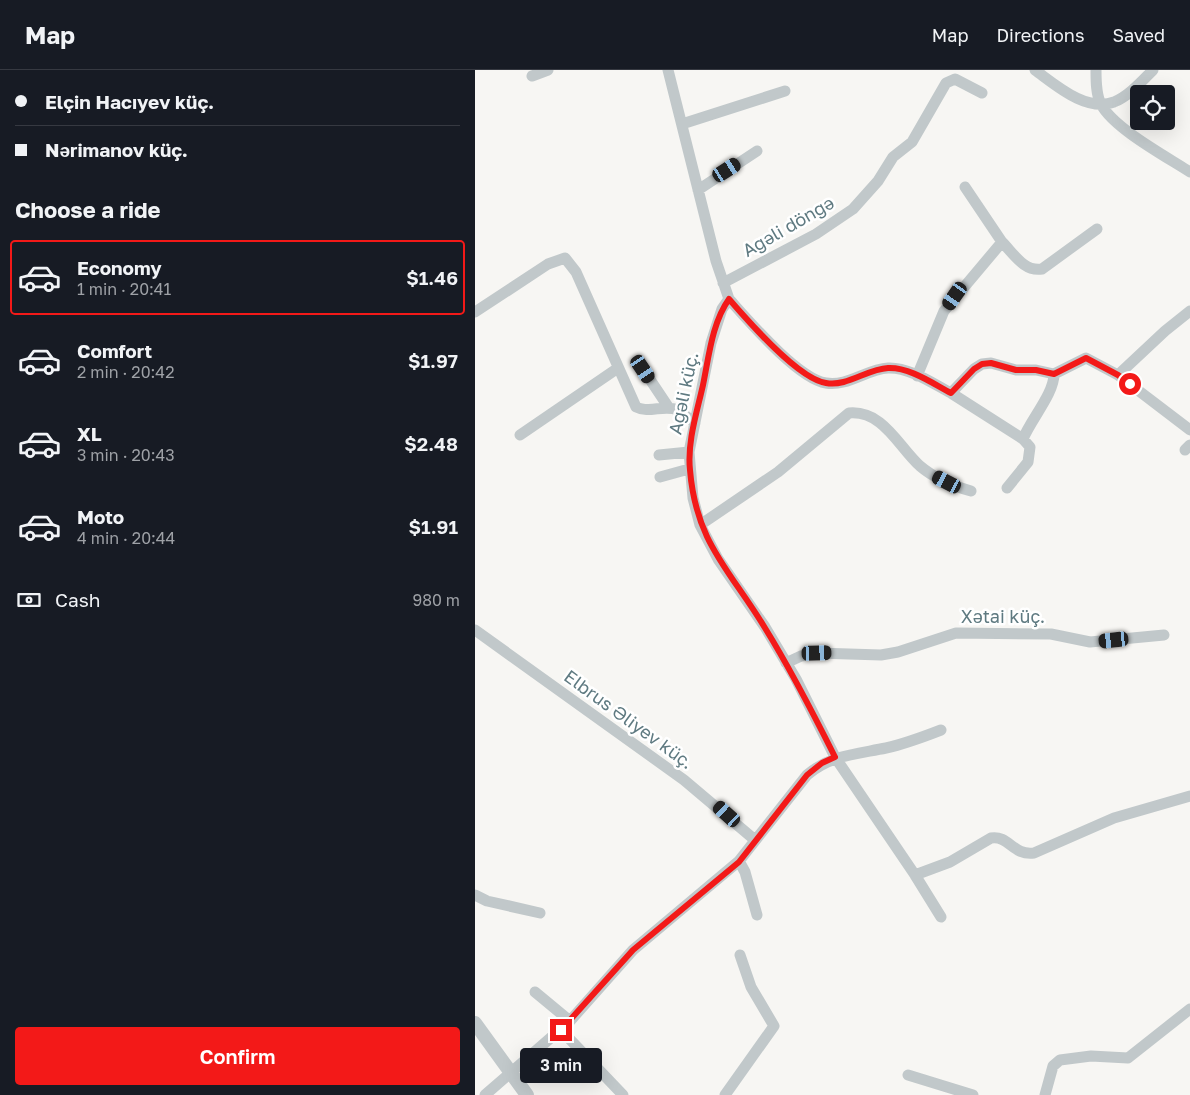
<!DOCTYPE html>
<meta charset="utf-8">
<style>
body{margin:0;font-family:"Golos Text",sans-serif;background:#242831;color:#f1f3f6;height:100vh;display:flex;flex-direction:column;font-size:19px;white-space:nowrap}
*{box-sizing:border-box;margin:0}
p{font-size:16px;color:#9ea1a6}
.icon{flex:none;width:28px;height:28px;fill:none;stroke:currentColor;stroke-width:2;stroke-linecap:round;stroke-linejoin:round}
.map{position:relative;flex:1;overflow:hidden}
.drawer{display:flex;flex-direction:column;background:#171b24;width:475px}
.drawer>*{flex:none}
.banner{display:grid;align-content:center;height:110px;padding:0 15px;background:#171b24}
.fabs{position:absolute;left:655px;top:15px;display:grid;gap:10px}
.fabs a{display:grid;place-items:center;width:45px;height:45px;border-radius:5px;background:#171b24;box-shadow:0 5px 20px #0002;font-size:25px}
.end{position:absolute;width:22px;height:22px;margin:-11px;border:6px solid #f31918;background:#fff;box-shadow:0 0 0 2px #fff}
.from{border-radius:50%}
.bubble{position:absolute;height:35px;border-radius:5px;background:#171b24;box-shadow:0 5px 20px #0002;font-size:16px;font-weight:600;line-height:35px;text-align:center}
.car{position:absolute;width:15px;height:30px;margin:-15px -8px;border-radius:6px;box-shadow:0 0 4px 1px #0007;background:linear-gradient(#222 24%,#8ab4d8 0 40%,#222 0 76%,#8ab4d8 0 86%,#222 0)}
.banner b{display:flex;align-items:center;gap:18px;height:48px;font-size:19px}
.banner b+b{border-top:1px solid #363941}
.banner i{width:12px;height:12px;background:#f1f3f6}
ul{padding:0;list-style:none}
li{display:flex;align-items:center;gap:15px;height:75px;margin:0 10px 8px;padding:0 5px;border:2px solid transparent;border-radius:5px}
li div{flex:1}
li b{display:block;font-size:19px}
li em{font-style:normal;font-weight:600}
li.active{border-color:#f31918}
li>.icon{width:45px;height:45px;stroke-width:1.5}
h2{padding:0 15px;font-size:22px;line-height:60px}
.pay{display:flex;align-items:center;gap:12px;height:55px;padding:0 15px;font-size:19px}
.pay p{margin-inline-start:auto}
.primary-button{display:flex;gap:10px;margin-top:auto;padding:10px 15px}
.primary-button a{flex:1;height:58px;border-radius:5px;background:#f31918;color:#fff;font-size:20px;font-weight:600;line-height:58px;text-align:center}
header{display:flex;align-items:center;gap:30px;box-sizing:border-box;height:70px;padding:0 25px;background:#171b24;border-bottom:1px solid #363941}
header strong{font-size:24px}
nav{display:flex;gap:28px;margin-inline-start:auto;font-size:18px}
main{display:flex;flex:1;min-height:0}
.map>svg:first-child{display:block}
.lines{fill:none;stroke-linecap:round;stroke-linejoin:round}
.minor{stroke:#c1c8ca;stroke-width:11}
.tertiary{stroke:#c1c8ca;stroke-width:14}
.route{stroke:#f31918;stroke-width:6}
.labels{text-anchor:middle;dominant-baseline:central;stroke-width:5;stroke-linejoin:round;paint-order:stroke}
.street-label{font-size:18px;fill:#5f7a81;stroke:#fff}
</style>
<header>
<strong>Map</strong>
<nav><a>Map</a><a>Directions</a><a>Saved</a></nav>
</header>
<main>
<section class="drawer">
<div class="banner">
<b><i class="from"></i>Elçin Hacıyev küç.</b>
<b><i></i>Nərimanov küç.</b>
</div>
<h2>Choose a ride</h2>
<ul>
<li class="active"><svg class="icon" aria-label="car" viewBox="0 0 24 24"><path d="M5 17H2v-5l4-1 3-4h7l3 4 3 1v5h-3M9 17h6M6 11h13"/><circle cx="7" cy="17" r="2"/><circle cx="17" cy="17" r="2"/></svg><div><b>Economy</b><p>1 min · 20:41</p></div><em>$1.46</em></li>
<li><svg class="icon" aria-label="car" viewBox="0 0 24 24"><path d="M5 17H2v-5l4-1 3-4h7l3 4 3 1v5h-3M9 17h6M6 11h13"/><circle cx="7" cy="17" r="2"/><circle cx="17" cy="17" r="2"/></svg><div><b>Comfort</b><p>2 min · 20:42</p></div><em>$1.97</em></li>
<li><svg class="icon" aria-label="car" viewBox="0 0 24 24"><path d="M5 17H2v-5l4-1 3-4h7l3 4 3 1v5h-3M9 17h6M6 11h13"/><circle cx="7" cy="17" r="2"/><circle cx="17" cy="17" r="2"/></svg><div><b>XL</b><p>3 min · 20:43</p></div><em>$2.48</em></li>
<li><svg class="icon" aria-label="car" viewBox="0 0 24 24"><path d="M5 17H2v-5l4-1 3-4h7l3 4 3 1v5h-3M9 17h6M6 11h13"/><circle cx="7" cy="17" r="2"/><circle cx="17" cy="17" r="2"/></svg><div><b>Moto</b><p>4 min · 20:44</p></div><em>$1.91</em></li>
</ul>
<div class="pay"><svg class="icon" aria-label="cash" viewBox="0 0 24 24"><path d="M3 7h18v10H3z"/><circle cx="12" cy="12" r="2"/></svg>Cash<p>980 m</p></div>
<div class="primary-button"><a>Confirm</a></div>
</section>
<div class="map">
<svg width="715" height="1025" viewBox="0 0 715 1025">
<rect width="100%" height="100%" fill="#f7f6f3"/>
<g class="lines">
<path class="minor" d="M193 0 241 191 254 229 247 239 236 273 214 382 218 428 225 455 243 489 290 557 321 609 360 687 440 805 475 792 516 768C534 765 538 786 559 783L639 748 715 726
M560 0C582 16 611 42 639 32 654 26 667 11 678 0
M621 0C621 11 621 25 626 34 638 58 692 87 715 102
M57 6 73 0
M207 54 310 21
M490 117 527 172
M223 120 282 81
M248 213 341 164 378 139 403 111 418 87 437 72 471 13 480 9 507 23
M254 229C273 250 323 309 351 313 372 317 392 299 413 298 434 297 457 313 476 323L499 299 507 294 516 293 541 300H561L579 304 611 288 643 305 715 360
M0 242 73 194 90 188 101 202 161 337C174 344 189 334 203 340 208 343 214 349 220 353
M168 299 194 338
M643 305 690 261 715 241
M442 306 469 241 527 172C539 184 549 202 567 199L622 159
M476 323 548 369 555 377 553 392 532 418
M45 365 143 298
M548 369C556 349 579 324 579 304
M710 380 715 375
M184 385 214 382
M185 407 214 399
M225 455 303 402 374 343C408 340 423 376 445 396 459 408 478 416 496 421
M0 560 209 710 280 770
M311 593 326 586 342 583 406 585 423 582 481 563 576 564 615 572 689 565
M264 791 270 802 282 845
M440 805 466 847
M0 825 12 831 65 843
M60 922 95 951
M86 960 148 1025
M433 1005 498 1025
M10 1025 95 951 158 880 264 791 332 705C355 685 382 684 411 678 429 674 448 667 466 660
M250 1025 299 956 276 917 265 885
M570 1025 578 996 585 990 616 986 653 988 715 939"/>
<path class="tertiary" d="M0 953 52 1025"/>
</g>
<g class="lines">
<path class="route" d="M86 960 158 880 264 792 332 705 347 693 360 687C338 643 316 600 290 558 255 500 221 473 215 400 212 372 222 342 228 315 234 286 237 253 254 229 273 251 323 309 351 313 372 317 392 299 413 298 434 297 457 313 476 323L499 299 507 294 516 293 541 300H561L579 304 611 288 643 305 655 314"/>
</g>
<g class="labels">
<g class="street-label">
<text transform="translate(313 156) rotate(-30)">Ağəli döngə</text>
<text transform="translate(208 323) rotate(-78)">Ağəli küç.</text>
<text x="528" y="546">Xətai küç.</text>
<text transform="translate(154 649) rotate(36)">Elbrus Əliyev küç.</text>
</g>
</g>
</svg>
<div class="fabs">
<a><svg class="icon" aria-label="locate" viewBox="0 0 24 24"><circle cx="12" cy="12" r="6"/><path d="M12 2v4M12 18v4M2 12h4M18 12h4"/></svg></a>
</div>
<i class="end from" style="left:655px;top:314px"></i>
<i class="end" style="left:86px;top:960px"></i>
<div class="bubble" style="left:45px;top:978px;width:82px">3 min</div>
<i class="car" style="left:252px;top:100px;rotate:57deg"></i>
<i class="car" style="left:480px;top:226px;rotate:215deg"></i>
<i class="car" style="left:168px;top:299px;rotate:146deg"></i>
<i class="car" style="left:472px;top:412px;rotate:297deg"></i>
<i class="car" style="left:639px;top:570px;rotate:264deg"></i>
<i class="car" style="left:342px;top:583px;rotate:88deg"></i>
<i class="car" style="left:252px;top:744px;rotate:312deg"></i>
</div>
</main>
